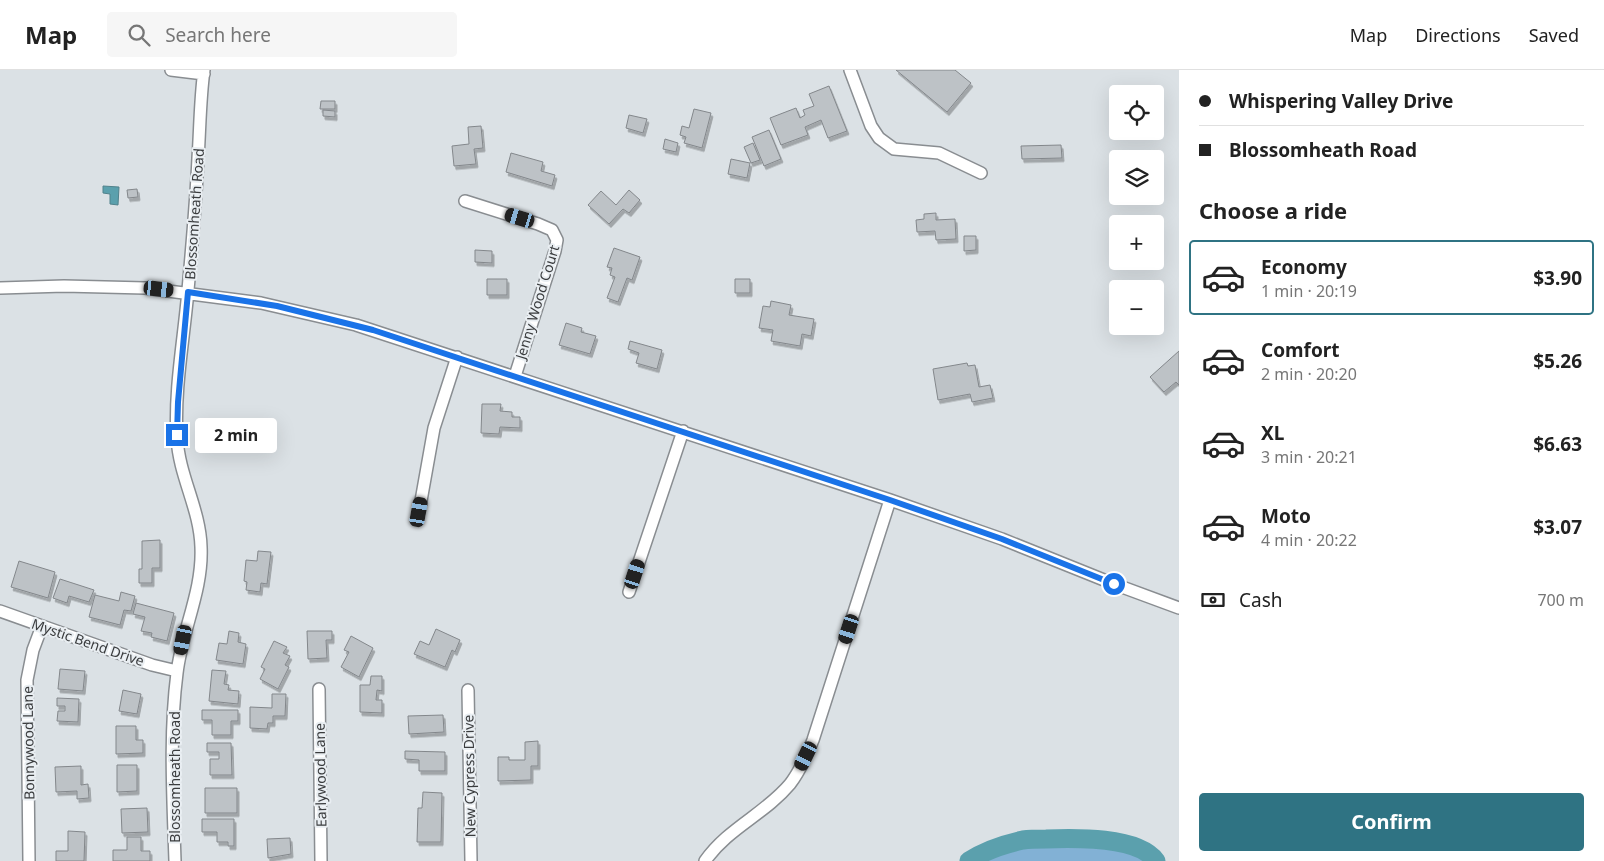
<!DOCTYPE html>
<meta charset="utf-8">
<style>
body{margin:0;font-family:"Noto Sans",sans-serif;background:#f6f6f6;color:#222;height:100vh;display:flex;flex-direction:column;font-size:19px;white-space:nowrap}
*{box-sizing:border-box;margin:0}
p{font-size:16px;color:#767676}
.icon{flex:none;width:28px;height:28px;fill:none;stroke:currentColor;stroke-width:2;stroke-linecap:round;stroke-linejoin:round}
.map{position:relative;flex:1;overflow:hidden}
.side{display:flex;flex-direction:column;background:#fff;width:425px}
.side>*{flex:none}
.top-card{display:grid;align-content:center;height:110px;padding:0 20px;background:#fff}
.controls{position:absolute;left:1109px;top:15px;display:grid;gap:10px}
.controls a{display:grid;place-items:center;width:55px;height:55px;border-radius:5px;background:#fff;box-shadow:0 5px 20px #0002;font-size:25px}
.end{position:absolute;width:22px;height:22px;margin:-11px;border:6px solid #1a73e8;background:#fff;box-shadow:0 0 0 2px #fff}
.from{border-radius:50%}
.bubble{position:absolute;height:35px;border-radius:5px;background:#fff;box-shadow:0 5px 20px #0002;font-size:16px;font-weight:700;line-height:35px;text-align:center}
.car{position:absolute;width:15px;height:30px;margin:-15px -8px;border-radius:6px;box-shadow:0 0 4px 1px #0007;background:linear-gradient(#222 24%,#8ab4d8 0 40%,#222 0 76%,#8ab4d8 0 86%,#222 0)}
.top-card b{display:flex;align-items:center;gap:18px;height:48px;font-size:19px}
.top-card b+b{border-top:1px solid #e0e0e0}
.top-card i{width:12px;height:12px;background:#222}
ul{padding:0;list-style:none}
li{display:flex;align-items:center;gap:15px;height:75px;margin:0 10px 8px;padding:0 10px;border:2px solid transparent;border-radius:5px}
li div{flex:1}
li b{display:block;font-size:19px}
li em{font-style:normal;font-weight:700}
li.current{border-color:#2f7383}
li>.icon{width:45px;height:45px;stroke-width:1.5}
h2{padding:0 20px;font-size:22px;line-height:60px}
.pay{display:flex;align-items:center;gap:12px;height:55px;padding:0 20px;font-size:19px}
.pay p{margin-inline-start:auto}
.button{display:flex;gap:10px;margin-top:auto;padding:10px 20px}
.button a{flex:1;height:58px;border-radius:5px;background:#2f7383;color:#fff;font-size:20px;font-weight:700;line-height:58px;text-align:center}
header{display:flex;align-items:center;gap:30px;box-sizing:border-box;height:70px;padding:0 25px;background:#fff;border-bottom:1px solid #e0e0e0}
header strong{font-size:24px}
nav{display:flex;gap:28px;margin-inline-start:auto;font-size:18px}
.search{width:350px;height:45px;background:#f6f6f6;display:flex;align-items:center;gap:12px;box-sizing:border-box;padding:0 18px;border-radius:5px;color:#767676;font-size:19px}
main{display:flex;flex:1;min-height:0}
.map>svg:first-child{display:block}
.forest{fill:#82b1d5}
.water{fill:#5ba0ad;stroke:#51828c}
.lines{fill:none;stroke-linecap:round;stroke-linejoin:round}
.river{stroke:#5ba0ad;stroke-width:19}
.building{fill:#bdc2c6;stroke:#83878b;filter:url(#shadow)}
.minor-casing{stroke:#898d91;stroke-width:14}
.minor{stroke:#fff;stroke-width:11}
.route{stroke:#1a73e8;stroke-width:6}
.labels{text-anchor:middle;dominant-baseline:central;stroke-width:4;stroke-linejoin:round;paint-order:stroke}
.street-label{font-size:14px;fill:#3a3c3e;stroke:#e9eef2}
</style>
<header>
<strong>Map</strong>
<div class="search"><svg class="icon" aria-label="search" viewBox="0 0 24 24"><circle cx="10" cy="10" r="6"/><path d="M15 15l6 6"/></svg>Search here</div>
<nav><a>Map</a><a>Directions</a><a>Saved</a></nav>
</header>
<main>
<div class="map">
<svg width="1179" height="791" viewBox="0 0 1179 791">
<defs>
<filter id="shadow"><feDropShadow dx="2" dy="3.5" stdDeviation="0" flood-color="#0004"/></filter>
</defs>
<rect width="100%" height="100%" fill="#dbe1e5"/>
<path class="forest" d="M1083 767C1104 770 1142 772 1156 791H969C1002 768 1044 769 1083 767Z"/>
<path class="water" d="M103 116 119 117 118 135 110 134V124L103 123Z"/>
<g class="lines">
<path class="river" d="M969 791C984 781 1005 774 1023 770 1030 769 1039 769 1046 769 1074 768 1138 766 1156 791"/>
</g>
<path class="building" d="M896 0H955L971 13 947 42Z
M829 16 847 61 828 68 821 50 805 57 808 65 781 75 770 48 796 38 800 48 805 45 803 40 814 36 809 24Z
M321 31H335V39H320Z
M694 39 711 43 702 78 684 73 686 67 680 65 682 56 689 58Z
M323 40 335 41V47L323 46Z
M629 45 647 49 643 63 626 58Z
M481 56 483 78 474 79 476 94 454 96 452 76 469 74 468 57Z
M769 60 781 89 764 96 752 67Z
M665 69 678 73 676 82 663 79Z
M753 73 760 90 751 93 744 77Z
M1061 75 1062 88 1022 89 1021 76Z
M511 83 543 92 541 101 555 105 552 116 506 102Z
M731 89 750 93 747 108 728 104Z
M137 119 138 127 128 128 127 120Z
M629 120 640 130 629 143 623 139 609 154 588 135 601 121 616 135Z
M936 143V150L955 149 956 169 936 170 935 161 917 162 916 150 924 149V144Z
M964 166H976V180L964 181Z
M614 178 640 187 632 210 627 208 618 232 607 228 615 207 610 205 612 198 607 197Z
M475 180 492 181V193L475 192Z
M487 209H507V225H487Z
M735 209H750V223H735Z
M771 231 791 235 789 245 814 249 811 266 802 264 800 276 771 271 773 260 759 258 763 236 770 237Z
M566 253 582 258 581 262 596 266 590 284 559 275Z
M630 271 662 280 657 299 636 293 639 283 628 279Z
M1179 281V315L1176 312 1164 322 1150 307Z
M967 293 968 296 975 295 979 317 990 315 993 328 972 332 970 324 938 330 933 299Z
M482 334H501L500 341 512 342V347H520V358L500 357 499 364 481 363Z
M160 470V498H152V513H139V499H142V471Z
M258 481 271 482 267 514 261 513 260 522 246 520 247 512 244 511 246 490 257 491Z
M19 491 55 502 48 528 11 517Z
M60 509 94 520 89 532 69 526 67 533 53 528Z
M121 522 135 526 131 541 124 540 120 555 89 547 95 525 119 531Z
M136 533 174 543 167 571 151 567 152 563 141 561 145 547 133 544Z
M436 559 460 570 455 582 452 580 445 597 414 584 420 571 429 575Z
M229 561 239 563 238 572 246 574 243 594 216 590 219 573 227 574Z
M307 561H332V570H326L327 588 308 589Z
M351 566 373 578 359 607 341 597 349 582 344 580Z
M274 571 287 577 283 583 290 586 285 595 289 597 278 619 260 609 265 599 261 597Z
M60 599 85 601 83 621 58 619Z
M212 600 226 601 224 614 229 615 228 620 239 621 238 634 209 631Z
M371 606H382V621L377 620 376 630H382V643L360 642V615H370Z
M123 620 141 624 137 644 119 641Z
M272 624H286L285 646H273V653H268L267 659 250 658V637L272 638Z
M57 628 79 629 78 652 57 651 58 641H65V636H57Z
M202 640H238V651H231V665H212V650H202Z
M443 645 444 662 409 664 408 646Z
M116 656H136V670H143V683L116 684Z
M538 671V696H531V710L498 711V687H509V690H525V672Z
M207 673H231L232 705H210V689H219V682H207Z
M405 681 445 682V701H419V690L405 689Z
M117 695H137V721L117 722Z
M81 696V715L88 714 89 728 77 729V721L56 722 55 697Z
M205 718H237V743H205Z
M423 722 442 723 441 772H417L418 738H422Z
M147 738 148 762 122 763 121 739Z
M202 749H234V776H228V772H217V762H202Z
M68 761 85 762 84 791H56V781H68Z
M127 767H141V781H150V791H113V780H127Z
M290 768 291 784 268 788 267 769Z"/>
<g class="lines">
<g class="minor-casing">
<path id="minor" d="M171 0 204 4
M850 0 871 56 879 68 894 79 939 83 981 103
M465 131 538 154 552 160 557 170 555 181 515 306
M0 218 64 216 145 218 261 233 356 255 890 430 1002 469 1114 514 1179 538
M419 442 434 358 457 287
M629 522 683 361
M0 541 152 595 177 601
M319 619 321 791
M468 620 471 791
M29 791 27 610 33 580 42 556
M175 791C173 728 169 665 177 603 182 560 203 521 201 477 200 439 179 406 177 368 174 319 184 269 188 220 192 176 196 132 198 88 200 59 200 29 204 0
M705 791C728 758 765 744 790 714 800 701 807 685 813 670L890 430"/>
</g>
<use href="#minor" class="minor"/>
</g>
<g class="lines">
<path class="route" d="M177 365 178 332 188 222 277 236 373 260 890 430 1002 469 1114 514"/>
</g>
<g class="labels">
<g class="street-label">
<text transform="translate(194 144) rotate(-86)">Blossomheath Road</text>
<text transform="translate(537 232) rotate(-73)">Jenny Wood Court</text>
<text transform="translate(88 572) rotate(19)">Mystic Bend Drive</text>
<text transform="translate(28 673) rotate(-91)">Bonnywood Lane</text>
<text transform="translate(320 705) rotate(-91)">Earlywood Lane</text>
<text transform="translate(469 706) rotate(-91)">New Cypress Drive</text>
<text transform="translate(174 707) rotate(-90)">Blossomheath Road</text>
</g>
</g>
</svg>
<div class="controls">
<a><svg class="icon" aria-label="locate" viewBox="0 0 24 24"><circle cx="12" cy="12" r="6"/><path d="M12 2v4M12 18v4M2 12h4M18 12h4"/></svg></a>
<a><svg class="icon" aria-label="layers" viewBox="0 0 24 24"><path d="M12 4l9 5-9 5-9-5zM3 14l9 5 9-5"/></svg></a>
<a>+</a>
<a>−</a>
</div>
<i class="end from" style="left:1114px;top:514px"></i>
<i class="end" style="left:177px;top:365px"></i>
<div class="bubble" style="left:195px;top:348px;width:82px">2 min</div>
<i class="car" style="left:520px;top:148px;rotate:287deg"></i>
<i class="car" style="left:159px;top:219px;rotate:96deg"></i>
<i class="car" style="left:419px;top:442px;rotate:10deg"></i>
<i class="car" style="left:635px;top:504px;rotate:18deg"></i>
<i class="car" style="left:849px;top:559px;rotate:198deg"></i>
<i class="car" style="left:183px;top:570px;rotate:191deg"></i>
<i class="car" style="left:806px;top:686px;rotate:206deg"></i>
</div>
<section class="side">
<div class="top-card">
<b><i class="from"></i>Whispering Valley Drive</b>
<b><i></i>Blossomheath Road</b>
</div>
<h2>Choose a ride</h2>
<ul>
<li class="current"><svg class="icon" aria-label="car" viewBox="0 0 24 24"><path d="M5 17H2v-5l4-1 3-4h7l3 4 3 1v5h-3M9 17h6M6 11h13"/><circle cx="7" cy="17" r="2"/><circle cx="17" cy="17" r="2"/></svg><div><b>Economy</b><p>1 min · 20:19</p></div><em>$3.90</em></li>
<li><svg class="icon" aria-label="car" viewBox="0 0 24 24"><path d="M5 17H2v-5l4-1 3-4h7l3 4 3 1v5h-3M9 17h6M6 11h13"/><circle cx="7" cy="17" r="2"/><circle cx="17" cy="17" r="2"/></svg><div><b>Comfort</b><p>2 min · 20:20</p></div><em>$5.26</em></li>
<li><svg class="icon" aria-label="car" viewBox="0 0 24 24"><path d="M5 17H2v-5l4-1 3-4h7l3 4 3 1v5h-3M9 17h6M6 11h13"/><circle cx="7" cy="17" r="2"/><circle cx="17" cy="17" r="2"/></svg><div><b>XL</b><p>3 min · 20:21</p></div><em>$6.63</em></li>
<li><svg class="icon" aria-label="car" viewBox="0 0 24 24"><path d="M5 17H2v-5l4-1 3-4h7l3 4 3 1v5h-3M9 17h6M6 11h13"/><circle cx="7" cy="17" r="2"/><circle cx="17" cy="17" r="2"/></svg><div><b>Moto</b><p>4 min · 20:22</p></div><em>$3.07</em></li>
</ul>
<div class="pay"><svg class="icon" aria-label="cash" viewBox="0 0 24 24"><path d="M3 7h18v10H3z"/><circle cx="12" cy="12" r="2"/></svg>Cash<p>700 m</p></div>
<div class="button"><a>Confirm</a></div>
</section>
</main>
